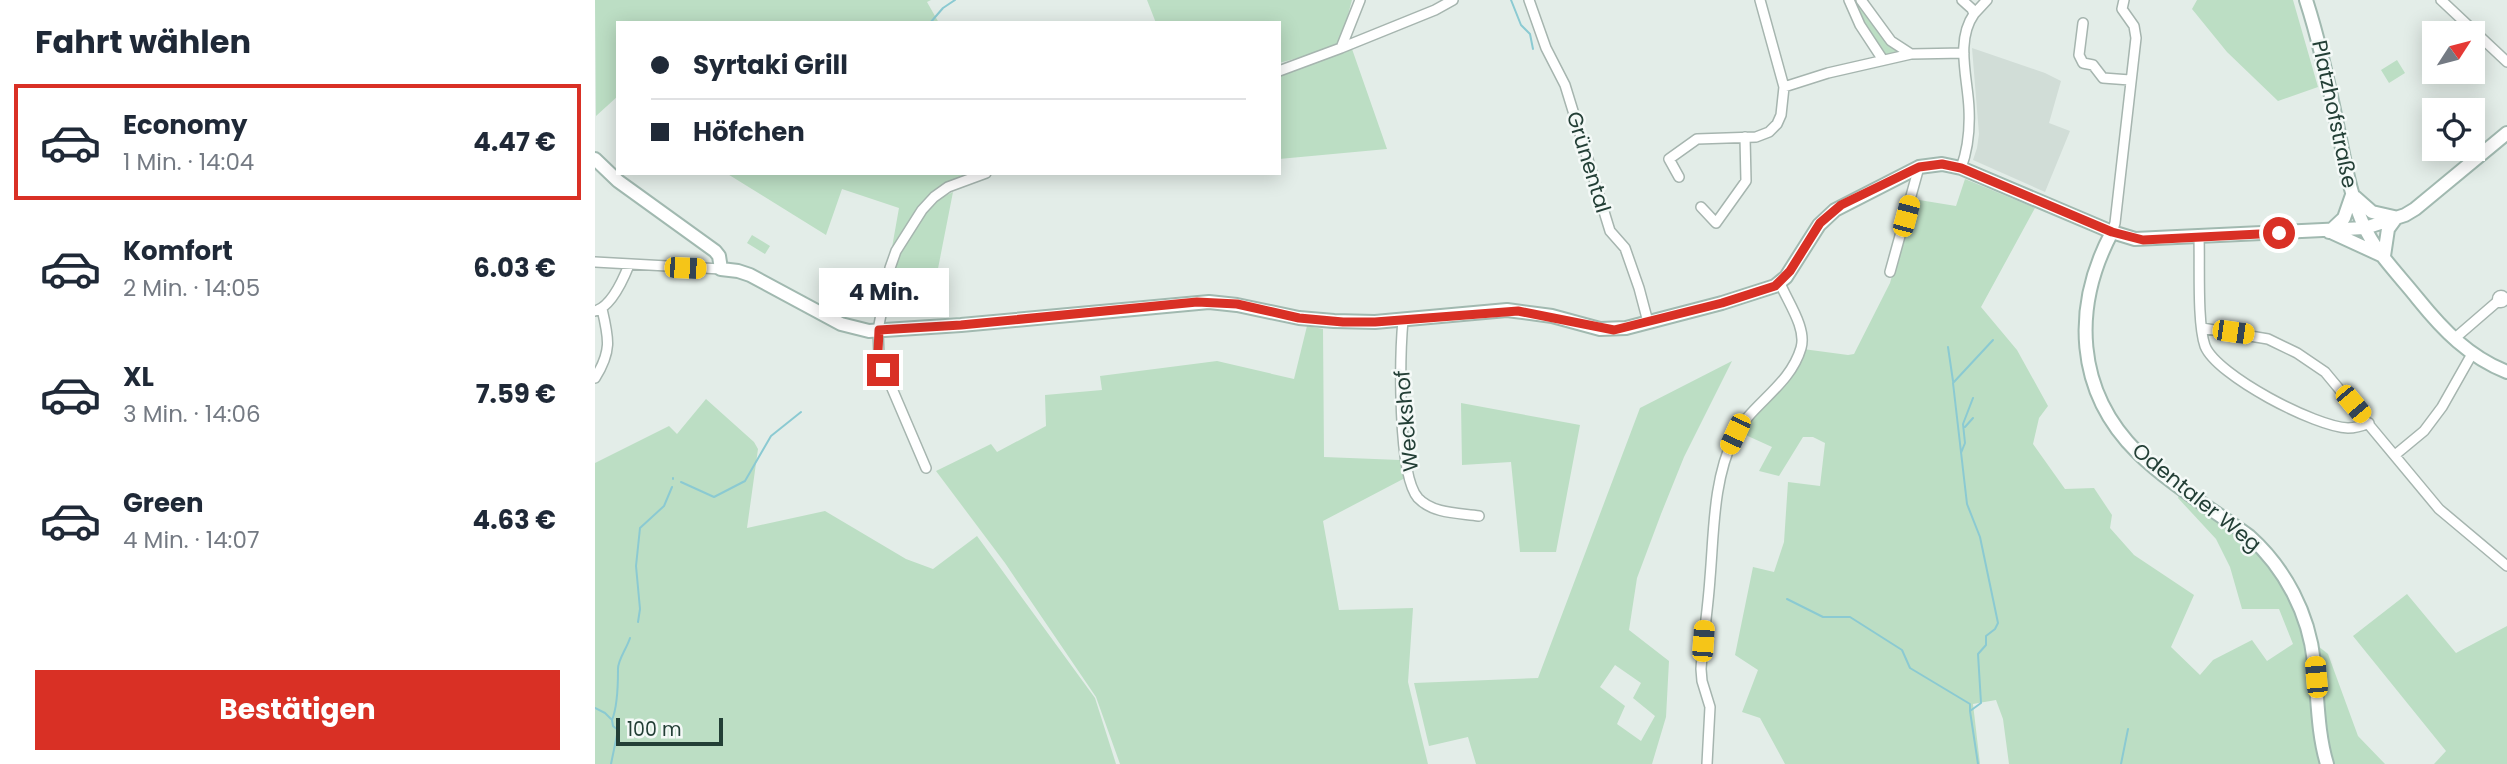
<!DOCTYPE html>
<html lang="de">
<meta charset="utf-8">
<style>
body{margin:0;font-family:Poppins,sans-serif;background:#f2f2f3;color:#1f2937;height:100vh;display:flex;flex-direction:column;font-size:26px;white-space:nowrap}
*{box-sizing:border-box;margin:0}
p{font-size:23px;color:#747a83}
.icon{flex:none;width:38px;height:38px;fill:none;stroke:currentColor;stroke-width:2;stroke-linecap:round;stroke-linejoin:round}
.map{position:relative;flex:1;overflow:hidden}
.drawer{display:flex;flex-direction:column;background:#fff;width:595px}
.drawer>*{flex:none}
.banner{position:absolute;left:21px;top:21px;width:665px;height:154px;border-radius:0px;box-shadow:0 4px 18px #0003;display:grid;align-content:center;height:154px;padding:0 35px;background:#fff}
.needle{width:46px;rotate:54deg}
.buttons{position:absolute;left:1827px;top:21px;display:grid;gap:14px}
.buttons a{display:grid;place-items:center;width:63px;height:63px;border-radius:0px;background:#fff;box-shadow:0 4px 18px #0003;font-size:35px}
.scale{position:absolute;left:21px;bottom:18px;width:107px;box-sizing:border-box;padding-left:7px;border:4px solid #233f36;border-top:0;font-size:19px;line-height:24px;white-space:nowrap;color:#233f36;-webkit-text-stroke:5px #f4f9f7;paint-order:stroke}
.end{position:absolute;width:32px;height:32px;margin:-16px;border:9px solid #d93025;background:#fff;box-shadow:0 0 0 4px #fff}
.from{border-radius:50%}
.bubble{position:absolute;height:49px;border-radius:0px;background:#fff;box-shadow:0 4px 18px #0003;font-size:23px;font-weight:700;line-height:49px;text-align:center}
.car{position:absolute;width:21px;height:42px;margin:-21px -10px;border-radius:9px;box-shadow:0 0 5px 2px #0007;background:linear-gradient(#f5c518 24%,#345 0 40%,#f5c518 0 76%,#345 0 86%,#f5c518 0)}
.banner b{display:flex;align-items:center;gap:24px;height:66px;font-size:26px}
.banner b+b{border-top:2px solid #e0e1e3}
.banner i{width:18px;height:18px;background:#1f2937}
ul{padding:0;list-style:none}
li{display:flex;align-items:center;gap:21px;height:116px;margin:0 14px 10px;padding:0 21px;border:4px solid transparent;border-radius:0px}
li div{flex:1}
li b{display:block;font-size:26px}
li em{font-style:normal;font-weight:700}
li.on{border-color:#d93025}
li>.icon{width:63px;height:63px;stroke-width:1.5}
h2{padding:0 35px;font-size:32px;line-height:84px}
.action{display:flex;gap:14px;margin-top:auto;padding:14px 35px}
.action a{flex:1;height:80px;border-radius:0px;background:#d93025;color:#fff;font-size:28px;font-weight:700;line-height:80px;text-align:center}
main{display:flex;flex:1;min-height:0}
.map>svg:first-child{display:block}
.built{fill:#d1ddd7}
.green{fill:#bcdec4;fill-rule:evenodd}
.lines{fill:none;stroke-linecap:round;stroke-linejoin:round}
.stream{stroke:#8bcad2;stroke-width:2}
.street-casing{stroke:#a6b5af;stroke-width:12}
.secondary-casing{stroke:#a1b9b0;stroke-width:16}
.street{stroke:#fff;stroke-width:9}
.secondary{stroke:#fff;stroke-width:12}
.route{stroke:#d93025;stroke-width:9}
.labels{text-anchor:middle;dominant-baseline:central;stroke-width:5;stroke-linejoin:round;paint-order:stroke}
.street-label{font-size:21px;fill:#233f36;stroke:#f4f9f7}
</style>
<main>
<section class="drawer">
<h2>Fahrt wählen</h2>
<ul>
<li class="on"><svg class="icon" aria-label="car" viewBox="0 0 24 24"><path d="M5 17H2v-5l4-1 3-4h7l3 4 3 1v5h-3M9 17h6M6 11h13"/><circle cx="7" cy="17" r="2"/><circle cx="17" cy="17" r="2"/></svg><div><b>Economy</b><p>1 Min. · 14:04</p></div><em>4.47 €</em></li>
<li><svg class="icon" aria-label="car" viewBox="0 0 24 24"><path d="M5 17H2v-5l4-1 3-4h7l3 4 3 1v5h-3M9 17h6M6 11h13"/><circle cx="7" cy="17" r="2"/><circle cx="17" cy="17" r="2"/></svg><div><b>Komfort</b><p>2 Min. · 14:05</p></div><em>6.03 €</em></li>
<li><svg class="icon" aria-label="car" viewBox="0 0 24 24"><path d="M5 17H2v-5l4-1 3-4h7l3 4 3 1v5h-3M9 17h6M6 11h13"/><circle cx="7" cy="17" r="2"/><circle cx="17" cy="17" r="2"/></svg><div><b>XL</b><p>3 Min. · 14:06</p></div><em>7.59 €</em></li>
<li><svg class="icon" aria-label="car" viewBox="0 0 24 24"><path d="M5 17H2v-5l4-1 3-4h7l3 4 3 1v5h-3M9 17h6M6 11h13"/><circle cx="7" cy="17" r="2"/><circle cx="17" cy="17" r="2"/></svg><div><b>Green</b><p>4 Min. · 14:07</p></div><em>4.63 €</em></li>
</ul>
<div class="action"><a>Bestätigen</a></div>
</section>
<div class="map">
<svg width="1912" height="764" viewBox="0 0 1912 764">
<rect width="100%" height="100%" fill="#e3ede8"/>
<path class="built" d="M1377 48 1450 73 1466 81 1454 123 1475 131 1450 192 1378 160 1382 148 1384 134Z"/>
<path class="green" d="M0 0H336L332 2 344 23H23V96L1 116Z
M552 0H757L747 37 740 48 684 63V23H561Z
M1257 0H1262L1287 38 1304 53 1290 57 1286 54Z
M1602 0H1698L1723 87 1683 101 1632 52 1597 9Z
M757 49 792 149 684 159V74Z
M1802 60 1810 73 1794 83 1786 70Z
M131 173H385C371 178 356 182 343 190 321 203 309 233 296 253L304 208 247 189 231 235Z
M1370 179 1440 208 1386 307 1422 350 1453 406 1444 418 1438 444 1470 489 1499 488 1517 515 1515 528 1539 555 1599 595 1576 647 1605 675 1618 660 1657 640 1672 661 1698 644 1684 609H1647L1635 567 1621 539 1583 498 1585 493C1631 526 1683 556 1703 611 1707 622 1708 633 1710 644L1723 646 1733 654 1763 736 1790 764H1414L1408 719 1401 700 1378 704 1385 764H1190L1165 718 1147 712 1163 670 1140 655 1158 567 1179 572 1189 542 1193 482 1225 486 1230 443 1218 437H1208L1184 476 1164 471 1177 447 1144 432 1189 387 1208 349 1253 355 1259 354 1295 283 1318 199 1361 206Z
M358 192 338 294 295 292 301 259 332 210 344 199Z
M157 235 175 246 170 254 152 243Z
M712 326 728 329 729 457 805 460 810 478 728 521 744 610 818 608 813 682 833 764H525L501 697 410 563 341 471 396 444 402 452 451 426 450 395 507 390 505 376 622 361 699 379Z
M1137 361 1089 457 1066 514 1042 578 1034 630 1074 661 1071 717 1057 764H881L873 737 834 746 819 683 943 678 1045 408ZM1020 665 1046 683 1038 698 1060 716 1046 741 1022 724 1030 706 1005 687Z
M111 399 159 442 163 449 152 528 230 511 311 559 338 569 382 536 500 698 521 764H0V463L74 426 82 434Z
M866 403 985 425 961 552H925L916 462 867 465Z
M1812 594 1861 653 1912 626V764H1839L1851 751 1758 636Z"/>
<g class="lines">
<path class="stream" d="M916 0 926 25 935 34 938 49
M335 23 348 8 360 0
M1353 347 1358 381
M1370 427 1378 418
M1366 453 1370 443 1368 424 1378 398
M78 478V479
M86 482 119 497 150 481 176 436 206 412
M1192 599 1228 617H1255L1307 650 1315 668 1375 704V711
M43 622 45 609 41 566 45 528 69 506 77 487
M0 708 10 713 16 719
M16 764 23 730 18 726 17 720C22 708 23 683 23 670 22 661 32 648 35 638
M1383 764 1375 711 1386 703 1383 654 1391 645V636L1400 629 1403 623 1385 537 1372 504 1358 383 1398 340
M1526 764 1533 729"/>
<g class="street-casing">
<path id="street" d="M934 0 951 48 970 85 1015 231 1030 248 1044 288 1053 322
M1165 0 1189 87 1233 73 1316 54 1369 53
M1254 0 1265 25 1288 60
M1266 0 1296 41 1316 54
M1846 0 1912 62
M1379 14 1392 0
M1488 23 1484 55 1488 63 1498 65 1508 78 1535 80
M746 48 840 10 858 0
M684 71 746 48 765 0
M1366 168C1373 149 1375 130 1374 109 1373 79 1360 41 1379 14L1377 9 1367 0
M1084 177 1074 159 1102 139 1161 137 1174 132 1182 124 1186 115 1189 87
M1106 207 1121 223 1151 181 1150 137
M1517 232 1520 223 1541 38 1539 26 1527 9 1529 0
M1604 238C1605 265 1602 323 1610 346 1622 376 1721 427 1753 428 1760 428 1767 426 1774 423
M0 262 126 269
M1295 272 1324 167
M1902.5 299a3.5 3.5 0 1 1 7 0a3.5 3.5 0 1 1-7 0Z
M0 311C16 307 28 280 34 265
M808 320C805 353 802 474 823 498 838 514 865 513 884 516
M1607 328 1673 339 1702 353 1730 372 1844 509 1912 566
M1859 339 1903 301
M0 378C17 351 14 339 7 309
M1800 455 1829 431 1847 407 1877 354
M331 468 284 358 283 330 295 268 301 251 327 210 339 197 353 187 391 173
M1112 764 1115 707 1107 681 1106 669C1108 638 1113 609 1115 578 1119 532 1118 480 1139 437 1156 404 1195 386 1206 348 1212 328 1192 301 1185 283"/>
</g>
<g class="secondary-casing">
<path id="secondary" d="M1711 0C1725 43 1734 85 1743 129 1750 162 1755 196 1769 226 1781 253 1805 276 1823 299 1848 330 1874 357 1912 372
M0 159 23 181 120 251 124 256 126 269 143 271 155 275 246 324 274 331 366 325 614 302 642 305 704 318 739 321 780 322 912 310 957 316 1005 329 1031 328 1127 303 1180 286 1191 277 1224 225 1240 210 1324 167 1347 164 1366 168 1517 232 1540 239 1770 228 1810 215 1820 209 1912 133
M1760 197 1777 212 1799 217
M1517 232C1477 307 1480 391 1543 453 1575 484 1617 509 1654 536 1690 568 1714 614 1719 662 1723 696 1722 731 1732 764
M1734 232 1749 218 1757 195
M1738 233 1788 256
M1789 256 1793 229 1801 218"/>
</g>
<use href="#street" class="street"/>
<use href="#secondary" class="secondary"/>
</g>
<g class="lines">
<path class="route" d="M288 370 283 352 284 330 366 325 602 302 642 304 704 318 748 322H780L923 311 1019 330 1127 303 1180 286 1195 271 1225 223 1246 205 1324 167 1347 164 1366 168 1517 232 1548 240 1684 233"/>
</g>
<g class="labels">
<g class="street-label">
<text transform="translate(1740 114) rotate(78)">Platzhofstraße</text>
<text transform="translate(994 162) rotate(73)">Grünental</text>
<text transform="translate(811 421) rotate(-95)">Weckshof</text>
<text transform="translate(1602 497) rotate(39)">Odentaler Weg</text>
</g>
</g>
</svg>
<div class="buttons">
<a><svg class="needle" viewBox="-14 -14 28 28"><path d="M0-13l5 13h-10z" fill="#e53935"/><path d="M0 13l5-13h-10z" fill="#747a83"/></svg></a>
<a><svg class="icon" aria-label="locate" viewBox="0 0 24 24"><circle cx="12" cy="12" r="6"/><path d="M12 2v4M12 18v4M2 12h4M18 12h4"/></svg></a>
</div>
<div class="scale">100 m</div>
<i class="end from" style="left:1684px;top:233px"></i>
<i class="end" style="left:288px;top:370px"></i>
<div class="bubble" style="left:224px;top:268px;width:130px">4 Min.</div>
<i class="car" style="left:1311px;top:216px;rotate:15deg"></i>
<i class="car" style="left:90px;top:268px;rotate:92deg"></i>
<i class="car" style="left:1638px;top:332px;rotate:98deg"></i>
<i class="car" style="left:1758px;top:404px;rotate:140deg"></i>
<i class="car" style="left:1140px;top:434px;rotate:205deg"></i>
<i class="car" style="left:1108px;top:641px;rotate:4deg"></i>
<i class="car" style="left:1721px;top:677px;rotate:355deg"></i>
<div class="banner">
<b><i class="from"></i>Syrtaki Grill</b>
<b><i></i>Höfchen</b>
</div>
</div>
</main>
